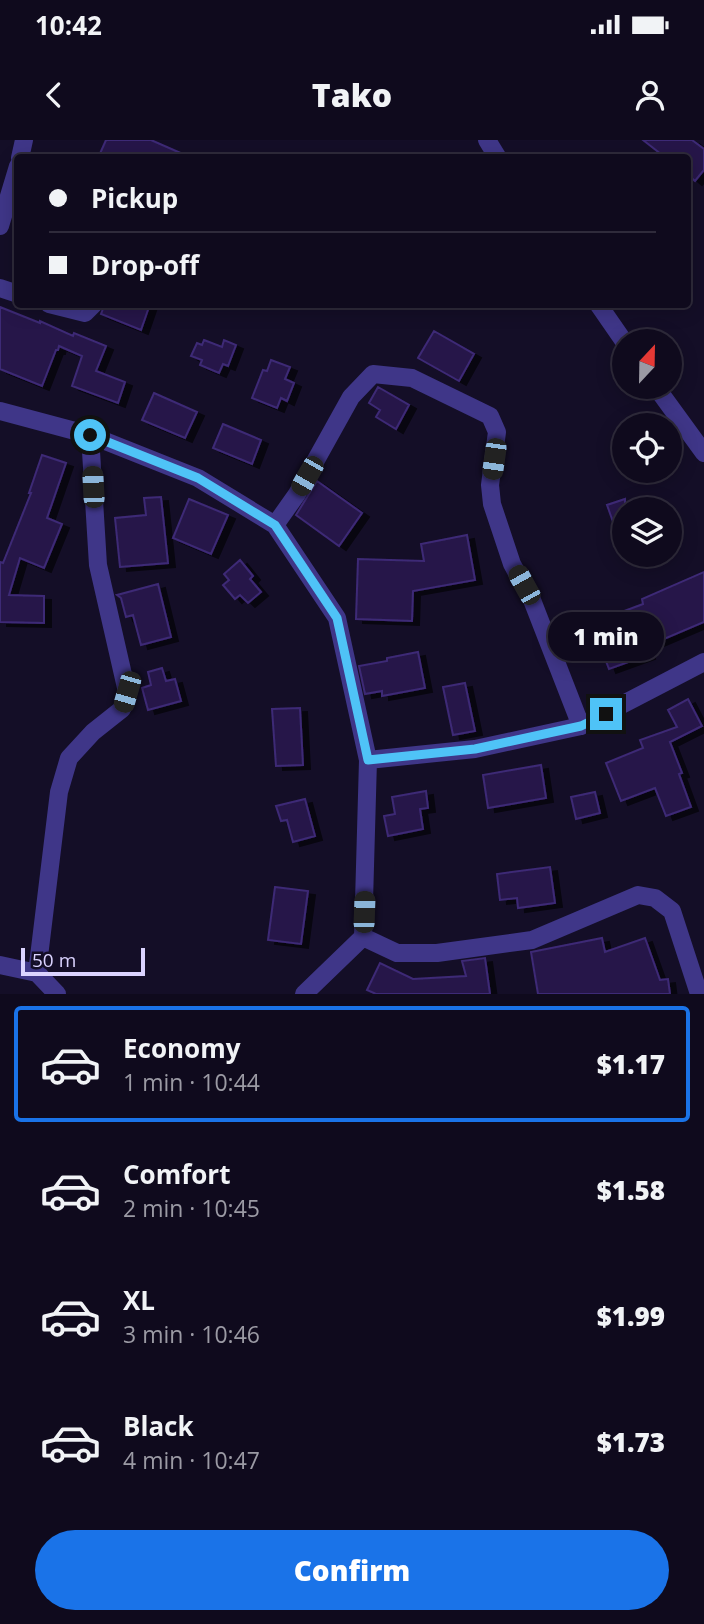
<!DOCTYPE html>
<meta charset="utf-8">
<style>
body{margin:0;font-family:"Open Sans",sans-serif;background:#1d182a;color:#f1f3f6;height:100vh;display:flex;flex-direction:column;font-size:26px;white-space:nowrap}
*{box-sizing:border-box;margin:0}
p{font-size:23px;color:#9b9aa4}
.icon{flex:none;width:38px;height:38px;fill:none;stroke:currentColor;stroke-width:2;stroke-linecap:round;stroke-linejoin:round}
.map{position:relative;height:854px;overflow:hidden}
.details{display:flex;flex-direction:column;background:#0f0a1d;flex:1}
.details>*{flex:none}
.hud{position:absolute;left:14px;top:14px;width:677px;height:154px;border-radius:7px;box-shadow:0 4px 18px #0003,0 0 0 2px #2f2b3b;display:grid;align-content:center;height:154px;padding:0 35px;background:#0f0a1d}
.needle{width:46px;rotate:22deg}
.fabs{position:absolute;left:612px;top:189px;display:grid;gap:14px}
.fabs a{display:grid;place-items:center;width:70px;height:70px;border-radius:50%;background:#0f0a1d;box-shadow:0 4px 18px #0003,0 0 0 2px #2f2b3b;font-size:35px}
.scale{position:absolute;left:21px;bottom:18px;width:124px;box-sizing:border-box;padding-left:7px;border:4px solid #dbd3ff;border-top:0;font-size:19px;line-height:24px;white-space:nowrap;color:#dbd3ff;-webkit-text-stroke:5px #140e27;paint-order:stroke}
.end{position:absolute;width:32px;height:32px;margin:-16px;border:9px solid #4fc3f7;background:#111;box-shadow:0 0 0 4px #111}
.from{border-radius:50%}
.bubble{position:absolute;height:49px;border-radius:24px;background:#0f0a1d;box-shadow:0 4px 18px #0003,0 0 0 2px #2f2b3b;font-size:23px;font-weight:800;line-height:49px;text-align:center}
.car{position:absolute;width:21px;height:42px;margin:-21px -10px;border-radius:9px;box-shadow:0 0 5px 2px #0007;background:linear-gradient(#222 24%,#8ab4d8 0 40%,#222 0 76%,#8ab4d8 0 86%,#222 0)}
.hud b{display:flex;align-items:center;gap:24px;height:66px;font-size:26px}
.hud b+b{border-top:2px solid #2f2b3b}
.hud i{width:18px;height:18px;background:#f1f3f6}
ul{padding:12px 0 0;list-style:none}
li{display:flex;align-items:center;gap:21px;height:116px;margin:0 14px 10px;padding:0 21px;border:4px solid transparent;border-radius:7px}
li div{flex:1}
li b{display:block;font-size:26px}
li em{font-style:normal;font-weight:800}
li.on{border-color:#1a73e8}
li>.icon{width:63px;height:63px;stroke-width:1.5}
.cta{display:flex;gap:14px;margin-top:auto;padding:14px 35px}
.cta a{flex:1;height:80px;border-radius:42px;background:#1a73e8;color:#fff;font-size:28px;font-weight:800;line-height:80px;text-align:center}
.status{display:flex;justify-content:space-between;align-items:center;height:49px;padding:0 35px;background:#0f0a1d;direction:ltr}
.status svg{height:19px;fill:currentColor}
header{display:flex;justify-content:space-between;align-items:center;height:91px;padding:0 35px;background:#0f0a1d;font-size:32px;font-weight:800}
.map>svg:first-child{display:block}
.building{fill:#261949;stroke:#3e2976;stroke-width:2;filter:url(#shadow)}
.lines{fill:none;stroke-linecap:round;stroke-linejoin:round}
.minor{stroke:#3f3688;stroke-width:18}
.route{stroke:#4fc3f7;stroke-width:9}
</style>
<div class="status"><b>10:42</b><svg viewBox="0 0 49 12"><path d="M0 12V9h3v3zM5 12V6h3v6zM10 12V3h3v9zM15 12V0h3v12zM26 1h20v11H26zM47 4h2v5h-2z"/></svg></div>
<header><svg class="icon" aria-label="back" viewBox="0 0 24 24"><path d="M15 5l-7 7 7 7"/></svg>Tako<svg class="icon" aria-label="person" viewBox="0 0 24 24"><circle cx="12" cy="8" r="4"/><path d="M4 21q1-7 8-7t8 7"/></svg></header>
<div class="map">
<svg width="704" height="854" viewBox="0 0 704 854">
<defs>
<filter id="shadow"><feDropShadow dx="7" dy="4" stdDeviation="0" flood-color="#0009"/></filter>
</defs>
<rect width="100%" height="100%" fill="#140e27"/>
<path class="building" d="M106 0H151L192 18H98Z
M643 0H692L704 9V30L695 41 688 35V18H666Z
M105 164H150L141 190 101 174Z
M0 167 40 183V181L73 196 74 193 106 206 96 231 125 242 118 263 72 246 82 216 59 206 58 210H56L42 246 0 229Z
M434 191 474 214 459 241 418 218Z
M204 200 222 207 224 200 236 205 228 226 223 224 219 233 200 225 202 220 191 216 197 203 202 205Z
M271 220 290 227 285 239 294 243 287 261 281 258 277 268 252 258 263 230 267 231Z
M378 247 409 265 396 289 376 277 380 270 369 263Z
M154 253 197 272 185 298 142 280Z
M223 284 261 300 252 324 213 308Z
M42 315 66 323 47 378 62 384 44 428 20 418 9 455 44 456V483L0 482V422L3 423 31 353H29Z
M317 341 362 373 339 406 296 375Z
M161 357 168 423 120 427 115 378 146 375 144 358Z
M189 359 228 375 211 414 173 398Z
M625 359V409L623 410 607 365Z
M467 395 475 440 413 451 412 481 356 479 358 419 424 421 421 404Z
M240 420 253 436 250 439 261 452 248 463 240 455 235 459 223 445 229 440 224 434Z
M704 432V482L645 507 648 515 609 529 602 511 599 512 593 497 597 495 592 483 643 464 642 459Z
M158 444 171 497 141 505 133 475 126 477 121 458 117 455Z
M418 512 425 548 382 556V551L365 554 359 526 387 521V518Z
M162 528 166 541 175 539 181 561 148 570 142 548 151 545 148 532Z
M465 543 475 591 453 595 443 547Z
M688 559 702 586 670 602 682 633 679 634 691 667 666 676 655 648 621 661 606 623 643 608 640 600 677 587 668 570Z
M300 568 303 625 276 626 272 569Z
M541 625 546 658 488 668 483 635Z
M426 651 428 668 420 669 423 689 388 696 384 676 395 674 392 657Z
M595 652 600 673 576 679 571 657Z
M305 659 315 696 293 702 287 680 281 681 276 666Z
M550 727 555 763 518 768 517 758 500 760 497 734Z
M275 747 308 751 301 804 268 800Z
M602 798 605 812 645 798 660 840 668 839 670 854H538L531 812Z
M485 818 490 854H376L367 850 380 823 413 839 466 836 462 821Z"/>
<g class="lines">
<path class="minor" d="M487 0 498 18
M20 18 24 0
M0 86 18 26
M0 148 18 154
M49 164 85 173 94 164
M598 164 625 203
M656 247 704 313
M0 271 90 295 198 338 275 385 337 478 368 620
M275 385 297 354 351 257 373 234 412 238 490 276 497 292 490 345 492 364 512 424 532 460 581 586
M363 797 397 813H437L532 800 638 755 655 758 672 771 699 854
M0 825 37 833
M57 854 37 833 59 652 69 618 93 592 122 569 127 552 98 425 90 295
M304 854 363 797 368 620 475 609 581 586 704 522"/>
</g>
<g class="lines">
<path class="route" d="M90 295 198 338 275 385 337 478 368 620 475 609 581 586 606 574"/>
</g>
</svg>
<div class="fabs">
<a><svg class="needle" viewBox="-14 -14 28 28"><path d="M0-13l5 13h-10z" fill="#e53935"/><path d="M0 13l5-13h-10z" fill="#9b9aa4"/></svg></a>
<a><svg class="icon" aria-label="locate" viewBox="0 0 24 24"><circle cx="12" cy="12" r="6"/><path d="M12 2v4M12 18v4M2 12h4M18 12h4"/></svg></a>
<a><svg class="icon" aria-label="layers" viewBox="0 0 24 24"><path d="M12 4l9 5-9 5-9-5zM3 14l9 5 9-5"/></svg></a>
</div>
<div class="scale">50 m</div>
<i class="end from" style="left:90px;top:295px"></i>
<i class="end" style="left:606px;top:574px"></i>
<div class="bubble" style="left:548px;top:472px;width:116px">1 min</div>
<i class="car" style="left:494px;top:319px;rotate:188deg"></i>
<i class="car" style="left:307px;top:336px;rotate:210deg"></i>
<i class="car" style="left:93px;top:347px;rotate:357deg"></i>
<i class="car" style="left:524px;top:445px;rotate:331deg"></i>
<i class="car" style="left:127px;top:552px;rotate:196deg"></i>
<i class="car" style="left:364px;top:772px;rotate:2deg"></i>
<div class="hud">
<b><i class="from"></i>Pickup</b>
<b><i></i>Drop-off</b>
</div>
</div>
<section class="details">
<ul>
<li class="on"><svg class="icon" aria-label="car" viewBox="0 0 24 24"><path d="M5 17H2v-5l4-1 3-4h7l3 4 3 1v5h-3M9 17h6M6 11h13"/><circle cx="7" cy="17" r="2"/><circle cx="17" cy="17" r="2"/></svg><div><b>Economy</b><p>1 min · 10:44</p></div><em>$1.17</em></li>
<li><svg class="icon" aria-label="car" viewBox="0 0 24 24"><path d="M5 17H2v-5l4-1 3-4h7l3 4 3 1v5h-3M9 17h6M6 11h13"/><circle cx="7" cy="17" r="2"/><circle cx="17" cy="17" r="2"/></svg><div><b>Comfort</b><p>2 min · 10:45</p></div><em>$1.58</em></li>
<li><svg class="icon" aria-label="car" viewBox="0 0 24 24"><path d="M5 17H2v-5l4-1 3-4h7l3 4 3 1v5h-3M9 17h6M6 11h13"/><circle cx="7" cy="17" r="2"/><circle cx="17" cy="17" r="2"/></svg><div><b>XL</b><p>3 min · 10:46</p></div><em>$1.99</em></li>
<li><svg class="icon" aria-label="car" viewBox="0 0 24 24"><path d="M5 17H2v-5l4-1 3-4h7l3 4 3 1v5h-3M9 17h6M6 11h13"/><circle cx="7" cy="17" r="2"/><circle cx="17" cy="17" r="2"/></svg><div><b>Black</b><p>4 min · 10:47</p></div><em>$1.73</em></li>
</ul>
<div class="cta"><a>Confirm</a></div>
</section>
